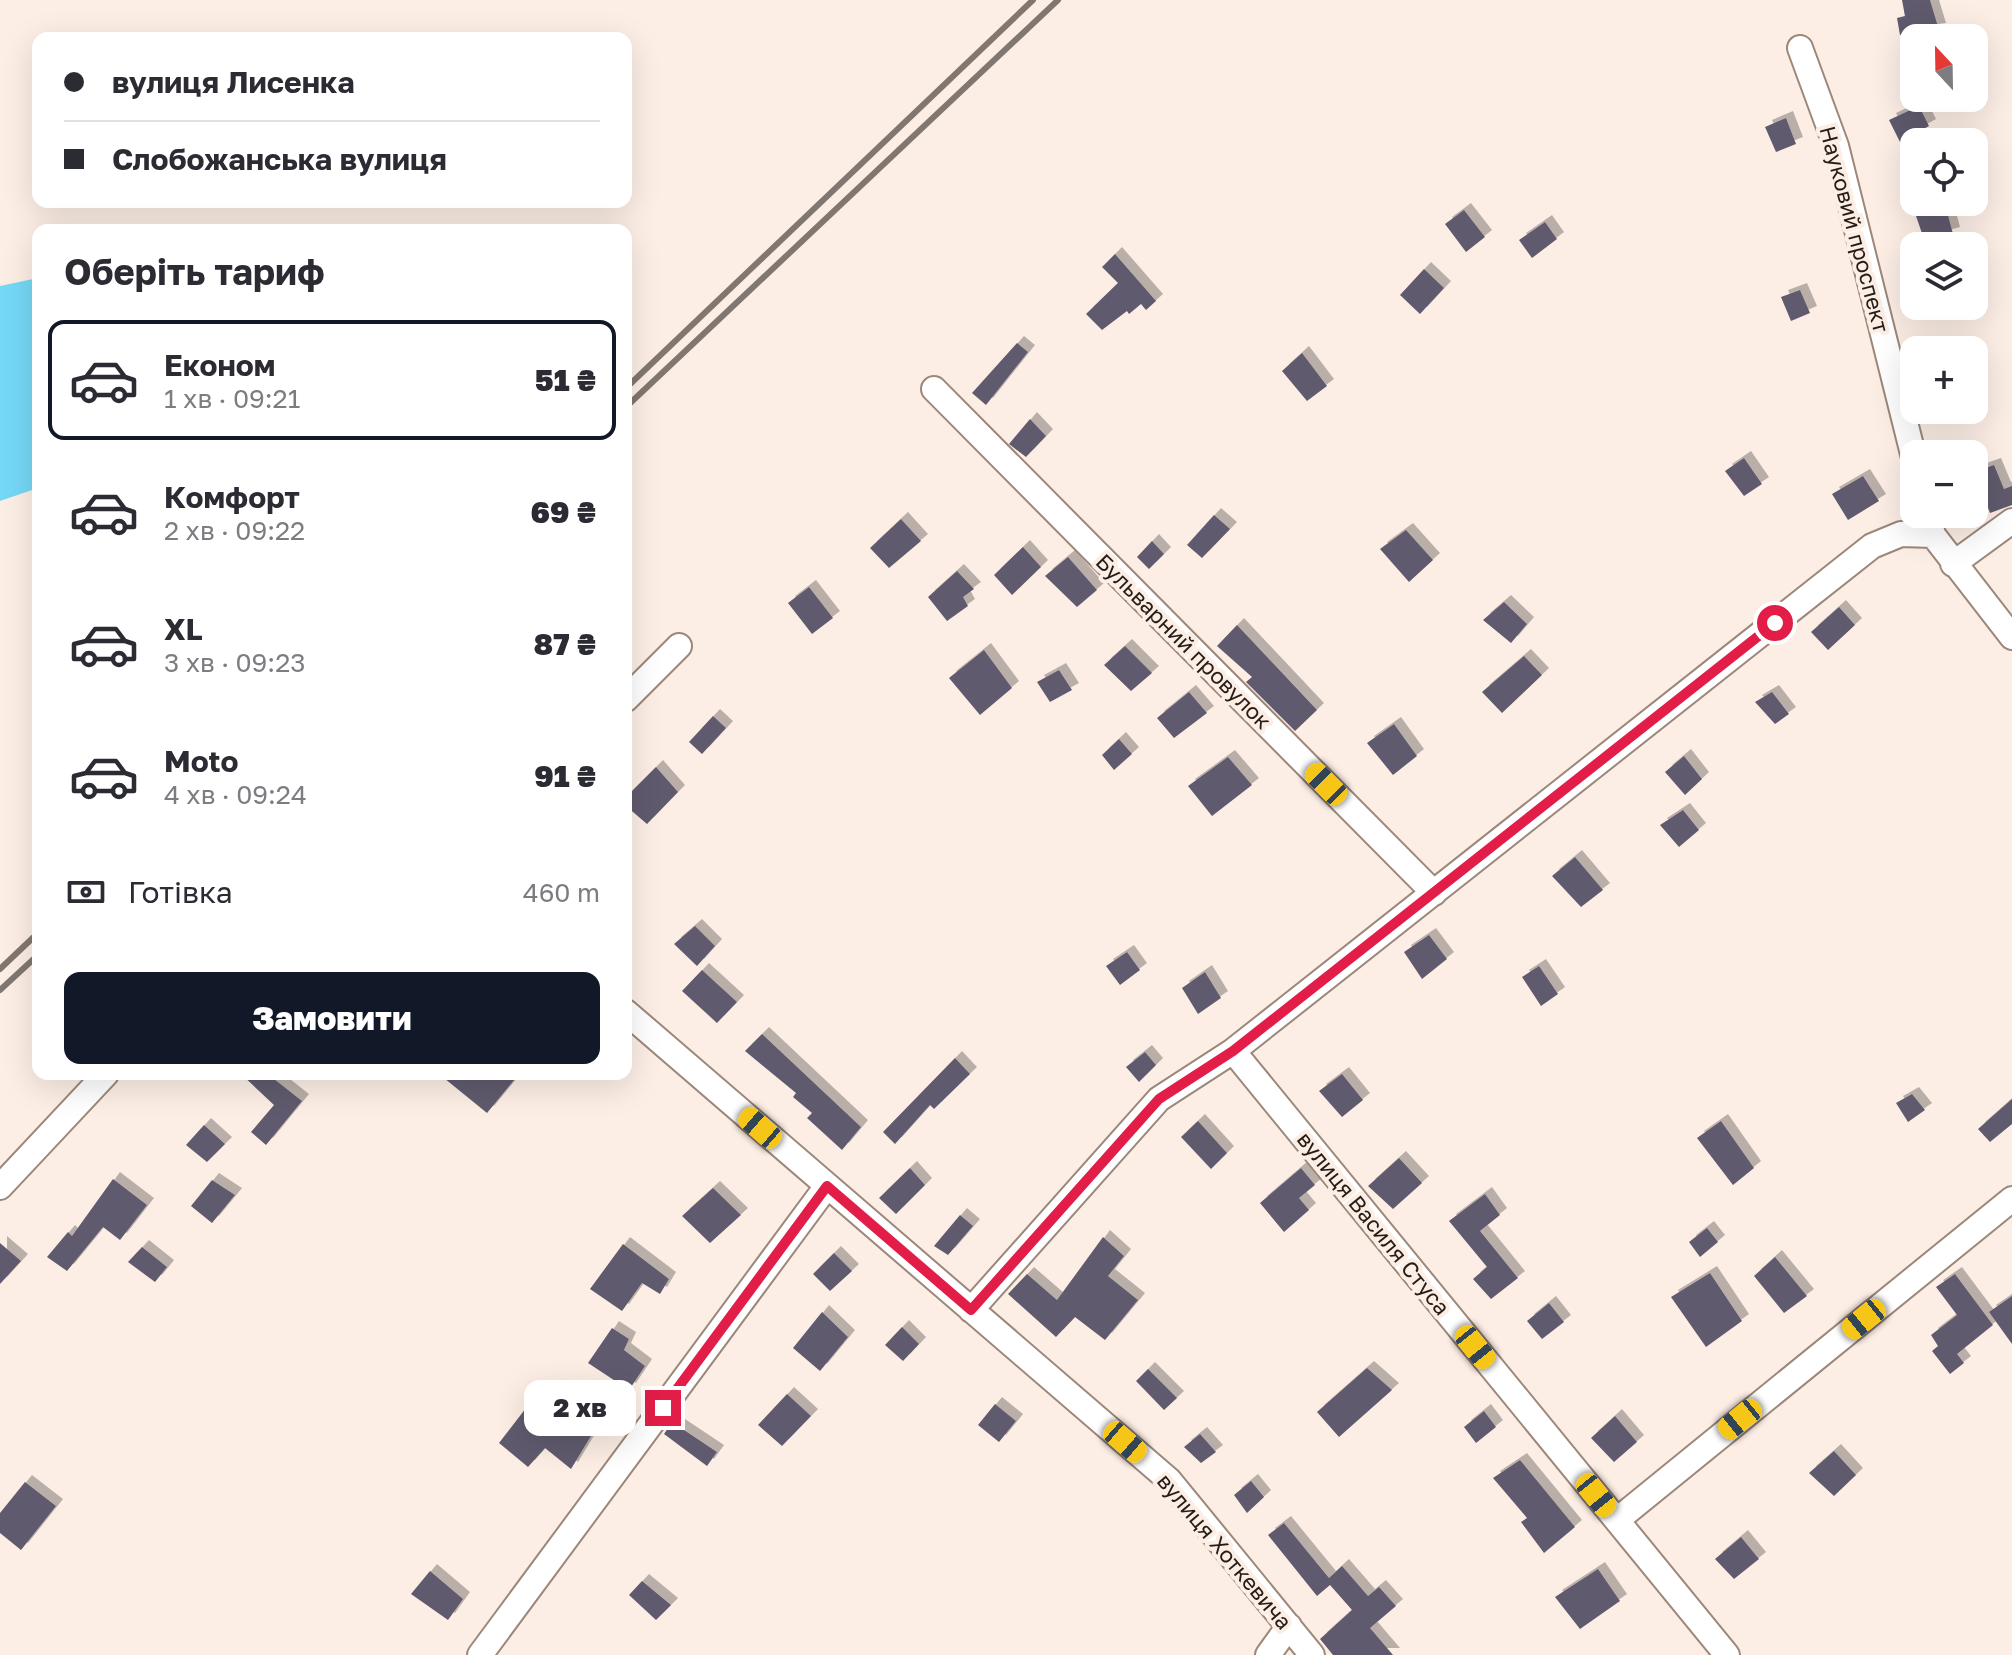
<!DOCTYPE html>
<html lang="uk">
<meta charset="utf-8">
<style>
body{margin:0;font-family:"Golos Text",sans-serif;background:#f7f7f7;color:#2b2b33;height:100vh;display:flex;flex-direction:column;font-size:30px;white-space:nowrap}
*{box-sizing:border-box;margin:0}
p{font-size:26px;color:#7c7c81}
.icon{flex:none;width:44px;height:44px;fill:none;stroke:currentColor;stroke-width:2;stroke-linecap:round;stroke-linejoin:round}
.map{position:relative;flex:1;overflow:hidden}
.sheet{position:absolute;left:32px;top:224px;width:600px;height:856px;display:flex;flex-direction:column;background:#fff;border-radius:16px;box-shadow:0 8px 32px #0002}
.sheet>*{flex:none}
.hud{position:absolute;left:32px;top:32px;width:600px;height:176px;border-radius:16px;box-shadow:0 8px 32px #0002;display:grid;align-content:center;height:176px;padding:0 32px;background:#fff}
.needle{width:52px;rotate:338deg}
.buttons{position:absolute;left:1900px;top:24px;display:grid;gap:16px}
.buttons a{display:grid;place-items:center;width:88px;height:88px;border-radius:16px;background:#fff;box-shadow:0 8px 32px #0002;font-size:40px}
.end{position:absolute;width:36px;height:36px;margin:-18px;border:10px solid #e11d48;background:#fff;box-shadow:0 0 0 4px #fff}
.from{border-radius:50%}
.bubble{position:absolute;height:56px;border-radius:16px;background:#fff;box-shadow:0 8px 32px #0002;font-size:26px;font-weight:800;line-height:56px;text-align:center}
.car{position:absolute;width:24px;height:48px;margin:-24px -12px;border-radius:10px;box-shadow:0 0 6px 2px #0007;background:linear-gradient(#f5c518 24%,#345 0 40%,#f5c518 0 76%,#345 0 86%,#f5c518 0)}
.hud b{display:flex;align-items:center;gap:28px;height:76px;font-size:30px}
.hud b+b{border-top:2px solid #e1e1e2}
.hud i{width:20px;height:20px;background:#2b2b33}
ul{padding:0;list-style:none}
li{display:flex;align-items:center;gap:24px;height:120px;margin:0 16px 12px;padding:0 16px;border:4px solid transparent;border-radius:16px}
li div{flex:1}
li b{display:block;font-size:30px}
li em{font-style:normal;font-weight:800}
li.selected{border-color:#111827}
li>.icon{width:72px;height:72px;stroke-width:1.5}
h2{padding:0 32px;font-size:36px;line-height:96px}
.pay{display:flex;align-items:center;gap:20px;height:88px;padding:0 32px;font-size:30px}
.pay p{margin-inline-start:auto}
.button{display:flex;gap:16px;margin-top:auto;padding:16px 32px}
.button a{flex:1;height:92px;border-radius:16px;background:#111827;color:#fff;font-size:32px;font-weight:800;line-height:92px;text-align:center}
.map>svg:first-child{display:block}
.water{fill:#75d8f5}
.building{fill:#615a6e;filter:url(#shadow)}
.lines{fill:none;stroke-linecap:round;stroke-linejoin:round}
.minor-casing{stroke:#9c8779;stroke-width:28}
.minor{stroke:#fff;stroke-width:24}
.rail{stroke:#817770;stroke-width:6}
.route{stroke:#e11d48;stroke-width:10}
.labels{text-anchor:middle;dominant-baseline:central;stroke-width:8;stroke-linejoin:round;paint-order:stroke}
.street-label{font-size:22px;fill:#241c16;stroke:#fceee5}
</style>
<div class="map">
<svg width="2012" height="1655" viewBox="0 0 2012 1655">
<defs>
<filter id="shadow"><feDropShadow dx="7" dy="-7" stdDeviation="0" flood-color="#0004"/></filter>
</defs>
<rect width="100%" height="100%" fill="#fceee5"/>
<path class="water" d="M38 278V488L0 501V286Z"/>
<path class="building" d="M1902 0H1930L1939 30 1900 35 1897 18 1905 16Z
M1919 106 1929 126 1900 142 1889 120Z
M1786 118 1796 144 1776 152 1765 127Z
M1946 208 1953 234 1925 242 1916 216Z
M1464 210 1485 237 1466 252 1445 224Z
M1545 222 1557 239 1532 258 1519 240Z
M1115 254 1156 301 1146 310 1141 304 1129 314 1127 311 1102 330 1086 314 1118 283 1102 267Z
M1424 269 1444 288 1420 314 1400 295Z
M1800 290 1810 313 1791 321 1781 297Z
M1017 343 1028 352 986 405 972 393Z
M1302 353 1327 386 1307 401 1282 371Z
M1030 419 1046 436 1026 457 1009 444Z
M1744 458 1762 484 1744 496 1725 471Z
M1994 465 2004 489 2012 486V505L1990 513 1974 472Z
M1863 476 1879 501 1848 520 1832 494Z
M1214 515 1230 529 1202 558 1187 545Z
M901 519 921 541 889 568 870 548Z
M1406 530 1433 560 1409 582 1380 549Z
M1152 541 1164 554 1149 569 1137 557Z
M1023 547 1041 567 1012 595 994 575Z
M1068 557 1097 590 1077 607 1045 576Z
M957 571 974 589 963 597 968 606 947 621 928 597Z
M809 587 833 618 812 634 788 603Z
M1504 602 1527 624 1511 643 1483 620Z
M1839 607 1855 625 1828 650 1811 632Z
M1237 625 1317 710 1295 731 1246 682 1252 677 1217 646Z
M1125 646 1152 673 1131 691 1104 665Z
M984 650 1012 688 980 715 949 678Z
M1524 656 1542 675 1502 713 1482 692Z
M1059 670 1072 690 1050 702 1037 682Z
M1189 692 1207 713 1174 738 1157 718Z
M1772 692 1789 714 1775 724 1755 702Z
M713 716 726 728 702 754 689 742Z
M1394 724 1417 756 1393 775 1367 743Z
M1119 739 1132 754 1114 770 1102 755Z
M1684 756 1702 779 1685 795 1665 772Z
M1228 757 1252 785 1212 816 1188 786Z
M656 767 678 792 647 824 626 806V797Z
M1683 810 1699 830 1679 847 1660 825Z
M1575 857 1603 890 1581 907 1552 876Z
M695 926 715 946 697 966 674 944Z
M1429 935 1447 959 1422 979 1404 952Z
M1127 952 1140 970 1120 985 1106 966Z
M1539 966 1558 994 1541 1006 1522 977Z
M702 970 737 1002 717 1023 682 991Z
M1205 972 1221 998 1198 1014 1182 988Z
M762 1034 861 1127 842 1150 807 1118 812 1113 793 1097 796 1093 745 1051Z
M1145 1052 1156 1065 1139 1082 1126 1067Z
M955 1058 970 1074 934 1109 930 1105 895 1144 883 1132Z
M241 1074 269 1075 302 1101 266 1145 251 1132 274 1105Z
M439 1074H519L487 1113Z
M1342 1074 1363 1100 1342 1117 1319 1091Z
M1912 1094 1925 1110 1908 1122 1896 1103Z
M2012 1099V1124L1990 1142 1978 1129Z
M1198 1121 1227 1153 1211 1169 1181 1137Z
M1721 1121 1754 1168 1733 1185 1697 1138Z
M204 1125 225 1144 207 1162 186 1145Z
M1399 1158 1422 1183 1393 1209 1368 1186Z
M910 1168 925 1185 896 1214 879 1198Z
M1301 1168 1315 1185 1299 1198 1309 1210 1284 1232 1260 1203Z
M113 1179 147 1205 120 1240 103 1227 67 1271 47 1257 68 1232 72 1236Z
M212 1180 235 1195 212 1223 191 1206Z
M713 1188 741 1215 710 1243 682 1216Z
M1485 1194 1500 1215 1480 1231 1518 1278 1491 1299 1473 1279 1487 1267 1449 1221Z
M960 1215 973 1226 948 1255 934 1246Z
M1707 1228 1718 1242 1700 1257 1689 1242Z
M1103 1237 1124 1256 1108 1276 1138 1300 1105 1340 1075 1317 1056 1337 1008 1294 1027 1274 1057 1300Z
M0 1243 21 1261 0 1284Z
M623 1244 669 1279 660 1294 642 1283 622 1311 590 1289Z
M142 1247 167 1267 155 1282 128 1262Z
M834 1253 852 1271 830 1291 813 1274Z
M1775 1257 1807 1296 1784 1313 1754 1276Z
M1710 1273 1742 1321 1706 1347 1671 1297Z
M1955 1274 1993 1325 1957 1354 1964 1363 1950 1374 1932 1351 1938 1346 1931 1335 1957 1315 1936 1287Z
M2012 1296V1344L1989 1312Z
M1549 1303 1564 1322 1542 1339 1527 1321Z
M822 1312 848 1337 820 1371 793 1348Z
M902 1327 919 1344 903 1361 885 1345Z
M612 1328 629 1339 624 1350 645 1366 629 1390 588 1363Z
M1367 1368 1392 1390 1339 1437 1317 1412Z
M1148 1369 1177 1398 1164 1410 1136 1381Z
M787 1394 811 1416 782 1446 758 1425Z
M533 1399 560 1415 568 1406 597 1426 571 1469 545 1448 528 1467 499 1443Z
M995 1404 1016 1421 999 1442 978 1425Z
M1484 1411 1496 1427 1476 1443 1464 1427Z
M1615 1416 1637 1442 1614 1462 1591 1438Z
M672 1422 717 1452 707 1466 664 1434Z
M1200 1434 1216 1452 1201 1463 1184 1447Z
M1834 1451 1856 1475 1834 1496 1809 1473Z
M1520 1460 1575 1527 1544 1553 1521 1522 1527 1518 1493 1478Z
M1251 1481 1264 1497 1247 1513 1234 1495Z
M25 1482 56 1506 21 1550 0 1533V1513Z
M1284 1523 1329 1578 1342 1566 1368 1596 1379 1587 1396 1606 1370 1628 1393 1655H1333L1320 1639 1352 1610 1330 1585 1317 1596 1268 1535Z
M1741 1537 1759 1559 1734 1579 1715 1559Z
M1598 1569 1620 1601 1580 1629 1555 1597Z
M430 1571 463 1599 448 1620 411 1594Z
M642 1581 671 1605 656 1620 629 1595Z"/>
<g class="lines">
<g class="minor-casing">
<path id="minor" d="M1800 48 1836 146 1914 458
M934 389 1434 893
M1928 514 1933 535 2012 637
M1953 564 2012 521
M626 699 679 646
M626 1012 1169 1480 1312 1655
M1233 1051 1727 1655
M0 1187 106 1074
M971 1310 1159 1099 1233 1051 1872 546 1901 534 1933 535
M1617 1520 2012 1199
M480 1655 827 1186
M1268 1655 1289 1626"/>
</g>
<use href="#minor" class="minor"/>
<path class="rail" d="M626 388 1033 0
M626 407 1058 0
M0 969 38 933
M0 990 38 955"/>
</g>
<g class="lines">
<path class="route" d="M663 1408 827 1186 971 1310 1159 1099 1233 1051 1775 623"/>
</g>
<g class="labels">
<g class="street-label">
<text transform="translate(1855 229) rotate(75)">Науковий проспект</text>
<text transform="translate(1184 641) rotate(45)">Бульварний провулок</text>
<text transform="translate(1374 1223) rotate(51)">вулиця Василя Стуса</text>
<text transform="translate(1225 1551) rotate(50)">вулиця Хоткевича</text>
</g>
</g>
</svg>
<div class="buttons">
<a><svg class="needle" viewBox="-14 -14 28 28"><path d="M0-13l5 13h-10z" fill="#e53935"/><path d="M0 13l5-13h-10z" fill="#7c7c81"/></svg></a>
<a><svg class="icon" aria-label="locate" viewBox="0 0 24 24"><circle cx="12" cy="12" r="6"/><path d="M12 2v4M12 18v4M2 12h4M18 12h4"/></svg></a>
<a><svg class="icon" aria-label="layers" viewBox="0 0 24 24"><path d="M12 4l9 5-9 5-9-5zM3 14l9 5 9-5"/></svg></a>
<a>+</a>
<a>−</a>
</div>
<i class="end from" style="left:1775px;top:623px"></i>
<i class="end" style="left:663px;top:1408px"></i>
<div class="bubble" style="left:524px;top:1380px;width:112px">2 хв</div>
<i class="car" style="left:1326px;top:784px;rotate:315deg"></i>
<i class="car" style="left:760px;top:1128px;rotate:311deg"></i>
<i class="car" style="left:1864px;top:1319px;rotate:231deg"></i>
<i class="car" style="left:1475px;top:1347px;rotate:141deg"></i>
<i class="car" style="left:1740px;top:1419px;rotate:231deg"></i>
<i class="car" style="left:1125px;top:1442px;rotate:131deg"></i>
<i class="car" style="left:1596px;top:1495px;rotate:141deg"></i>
<div class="hud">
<b><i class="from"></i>вулиця Лисенка</b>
<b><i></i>Слобожанська вулиця</b>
</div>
<section class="sheet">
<h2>Оберіть тариф</h2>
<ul>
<li class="selected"><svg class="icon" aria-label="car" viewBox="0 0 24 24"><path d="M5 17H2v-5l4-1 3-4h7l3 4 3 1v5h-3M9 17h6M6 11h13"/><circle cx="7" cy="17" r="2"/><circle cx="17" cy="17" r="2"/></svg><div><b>Економ</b><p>1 хв · 09:21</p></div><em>51 ₴</em></li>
<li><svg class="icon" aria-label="car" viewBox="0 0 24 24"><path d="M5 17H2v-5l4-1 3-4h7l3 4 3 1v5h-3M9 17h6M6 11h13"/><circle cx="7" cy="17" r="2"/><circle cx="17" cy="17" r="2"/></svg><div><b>Комфорт</b><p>2 хв · 09:22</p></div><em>69 ₴</em></li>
<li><svg class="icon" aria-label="car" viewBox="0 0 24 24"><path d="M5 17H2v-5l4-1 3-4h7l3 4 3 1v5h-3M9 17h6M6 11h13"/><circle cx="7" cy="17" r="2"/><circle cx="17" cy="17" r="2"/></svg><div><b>XL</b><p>3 хв · 09:23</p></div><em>87 ₴</em></li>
<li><svg class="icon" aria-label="car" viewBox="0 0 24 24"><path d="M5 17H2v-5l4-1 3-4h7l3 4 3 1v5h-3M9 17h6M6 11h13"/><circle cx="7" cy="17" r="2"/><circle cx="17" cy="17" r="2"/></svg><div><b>Moto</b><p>4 хв · 09:24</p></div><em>91 ₴</em></li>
</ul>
<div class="pay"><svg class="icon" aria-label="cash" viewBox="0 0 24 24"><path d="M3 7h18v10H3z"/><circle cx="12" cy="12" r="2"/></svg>Готівка<p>460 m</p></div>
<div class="button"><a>Замовити</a></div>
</section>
</div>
